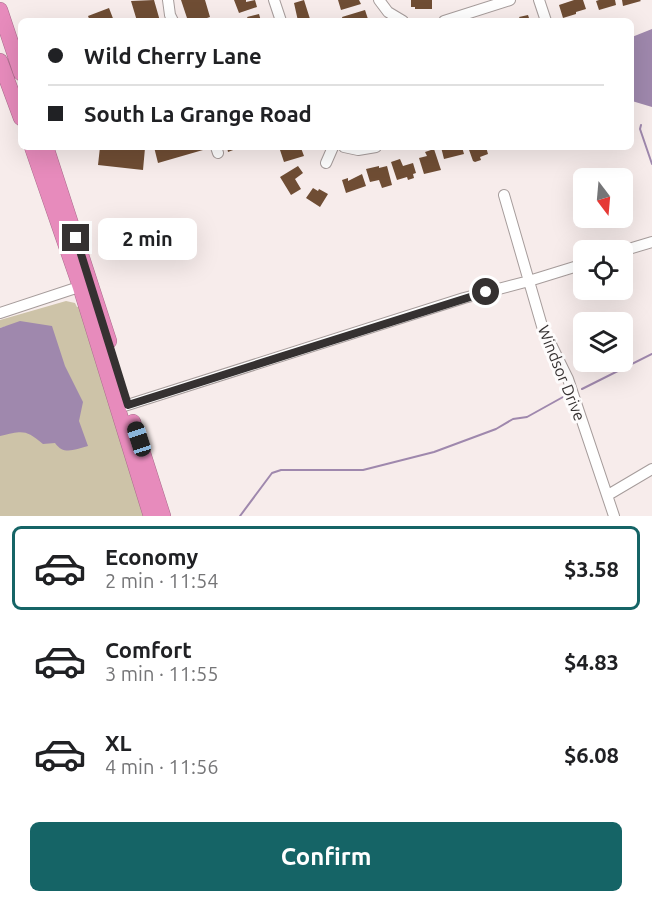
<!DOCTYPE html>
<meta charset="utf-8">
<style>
body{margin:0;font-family:Ubuntu,sans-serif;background:#f6f6f6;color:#202124;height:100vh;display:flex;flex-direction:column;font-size:22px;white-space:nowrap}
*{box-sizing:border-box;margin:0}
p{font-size:20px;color:#757577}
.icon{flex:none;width:33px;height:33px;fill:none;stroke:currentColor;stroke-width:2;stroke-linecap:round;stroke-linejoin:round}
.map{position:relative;height:516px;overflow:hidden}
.drawer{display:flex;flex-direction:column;background:#fff;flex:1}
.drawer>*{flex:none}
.hud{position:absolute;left:18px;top:18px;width:616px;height:132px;border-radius:9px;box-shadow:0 6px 24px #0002;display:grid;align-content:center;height:132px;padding:0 30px;background:#fff}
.needle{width:39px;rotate:164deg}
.buttons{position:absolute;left:573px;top:168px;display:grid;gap:12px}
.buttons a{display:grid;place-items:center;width:60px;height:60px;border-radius:9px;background:#fff;box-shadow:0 6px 24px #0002;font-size:30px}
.end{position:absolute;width:27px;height:27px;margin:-14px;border:8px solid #353131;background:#fff;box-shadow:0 0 0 3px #fff}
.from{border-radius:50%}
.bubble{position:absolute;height:42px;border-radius:9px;background:#fff;box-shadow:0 6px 24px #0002;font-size:20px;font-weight:700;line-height:42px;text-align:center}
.car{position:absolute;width:18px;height:36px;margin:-18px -9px;border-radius:8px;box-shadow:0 0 4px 2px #0007;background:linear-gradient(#222 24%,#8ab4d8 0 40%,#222 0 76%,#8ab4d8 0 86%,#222 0)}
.hud b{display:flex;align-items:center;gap:21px;height:57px;font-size:22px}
.hud b+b{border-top:2px solid #e0e0e0}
.hud i{width:15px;height:15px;background:#202124}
ul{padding:10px 0 0;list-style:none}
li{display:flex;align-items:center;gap:18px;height:84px;margin:0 12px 9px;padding:0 18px;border:3px solid transparent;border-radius:9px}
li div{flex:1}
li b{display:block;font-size:22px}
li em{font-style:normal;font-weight:700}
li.selected{border-color:#156466}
li>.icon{width:54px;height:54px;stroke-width:1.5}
.primary-button{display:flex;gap:12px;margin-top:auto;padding:12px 30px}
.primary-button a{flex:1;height:69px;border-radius:9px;background:#156466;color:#fff;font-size:24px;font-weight:700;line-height:69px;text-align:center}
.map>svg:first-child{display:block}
.green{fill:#cdc3a8}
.water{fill:#9f88ad}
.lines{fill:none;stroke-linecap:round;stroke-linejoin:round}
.stream{stroke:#9f88ad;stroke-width:2}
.building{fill:#6f4d34}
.minor-casing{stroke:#a69c9b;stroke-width:12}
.highway-casing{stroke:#a96c8b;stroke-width:16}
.minor{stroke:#fff;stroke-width:10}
.highway{stroke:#e78bbc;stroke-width:15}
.route{stroke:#353131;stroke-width:8}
.labels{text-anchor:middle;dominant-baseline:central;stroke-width:6;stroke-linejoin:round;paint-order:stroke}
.street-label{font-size:16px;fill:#353131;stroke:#fefcfc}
</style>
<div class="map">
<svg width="652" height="516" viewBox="0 0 652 516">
<rect width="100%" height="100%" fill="#f7eceb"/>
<path class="green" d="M66 301 75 303 77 307 83 305 148 516H0V331L7 326 0 328V320Z"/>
<path class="water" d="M652 29V107L632 101V37Z
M20 321 52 326 65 366 83 402 79 421 88 446C75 449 64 456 55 443L43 444C25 429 23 431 0 436V328Z"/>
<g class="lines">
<path class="stream" d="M641 125 640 129 652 164
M582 389 652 354
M240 516 272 473 281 470H363L434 452 496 429 513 419 527 417 563 397"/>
</g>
<path class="building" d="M154 0 160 21H137L131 1Z
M181 0H205L210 17 198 21H188Z
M234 0H246V2L255 0 257 7 239 13Z
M304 0 310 19 298 21 294 3Z
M338 0H359L361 4 341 10Z
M411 0H432V9H415V7H411Z
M574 0H583L586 9 576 12V14L563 18 559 5Z
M599 0H615L616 5 599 10 596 1Z
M622 0H640L641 1 623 6Z
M109 8 114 21H90L88 16Z
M365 10 368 19 360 21H343L342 17Z
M259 14 261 21H249L247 17Z
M528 15 530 21H521L519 17Z
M100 147 145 148 143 170 98 165Z
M154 147H202L203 150 158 163Z
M227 147H241L228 152Z
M279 147H293L294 150 301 148 304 156 284 162Z
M441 147H462L464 154 444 159Z
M468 147H486L488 154 480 157 481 160 475 162 473 161Z
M434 149 441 170 424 174 419 158 427 156 425 152Z
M400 159 403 166 413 163 416 173 413 174 414 178 408 180 407 177 397 180 391 162Z
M298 166 303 173 295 179 301 189 291 195 280 177Z
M379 166V168L387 166 392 185 382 188 379 180 370 182 366 169Z
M362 174 366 186 346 193 342 180 348 178V181Z
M313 188 318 191 319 189 328 194 320 207 306 198Z"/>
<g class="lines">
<g class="minor-casing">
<path id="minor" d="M168 0 170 15 173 21
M274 0 281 21
M379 0 388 12 403 21
M539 0 546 21
M444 21 510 0
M216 147 218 153
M344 147 358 150 376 147
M326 163 333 147
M504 195 542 326 568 379 614 516
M622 251 652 242
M0 313 85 285
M118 408 464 298 529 281 584 264
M608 495 652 469"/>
</g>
<g class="highway-casing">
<path id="highway" d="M0 10 21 73
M0 61 21 118
M32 147 80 286 151 516
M46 147 109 341
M133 422 163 516"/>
</g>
<use href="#minor" class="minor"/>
<use href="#highway" class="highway"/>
</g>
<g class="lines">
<path class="route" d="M76 238 128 405 486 292"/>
</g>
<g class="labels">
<g class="street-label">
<text transform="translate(562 373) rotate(68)">Windsor Drive</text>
</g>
</g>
</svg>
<div class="buttons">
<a><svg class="needle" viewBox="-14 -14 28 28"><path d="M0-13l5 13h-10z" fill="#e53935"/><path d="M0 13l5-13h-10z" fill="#757577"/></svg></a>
<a><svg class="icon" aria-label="locate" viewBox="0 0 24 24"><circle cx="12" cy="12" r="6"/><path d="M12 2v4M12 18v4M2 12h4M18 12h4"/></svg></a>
<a><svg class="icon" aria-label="layers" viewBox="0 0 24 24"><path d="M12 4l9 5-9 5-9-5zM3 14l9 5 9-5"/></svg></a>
</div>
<i class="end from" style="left:486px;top:292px"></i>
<i class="end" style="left:76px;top:238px"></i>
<div class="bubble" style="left:98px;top:218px;width:99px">2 min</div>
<i class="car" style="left:139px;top:439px;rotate:342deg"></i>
<div class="hud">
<b><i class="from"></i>Wild Cherry Lane</b>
<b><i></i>South La Grange Road</b>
</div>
</div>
<section class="drawer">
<ul>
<li class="selected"><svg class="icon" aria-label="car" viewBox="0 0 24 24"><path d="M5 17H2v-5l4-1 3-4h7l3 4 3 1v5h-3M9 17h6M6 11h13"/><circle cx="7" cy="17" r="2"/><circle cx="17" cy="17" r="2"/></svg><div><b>Economy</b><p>2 min · 11:54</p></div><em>$3.58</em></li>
<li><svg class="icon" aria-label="car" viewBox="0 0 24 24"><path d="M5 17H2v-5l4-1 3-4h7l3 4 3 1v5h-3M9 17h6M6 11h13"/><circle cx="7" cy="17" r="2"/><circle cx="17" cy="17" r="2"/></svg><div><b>Comfort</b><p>3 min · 11:55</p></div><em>$4.83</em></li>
<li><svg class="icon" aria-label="car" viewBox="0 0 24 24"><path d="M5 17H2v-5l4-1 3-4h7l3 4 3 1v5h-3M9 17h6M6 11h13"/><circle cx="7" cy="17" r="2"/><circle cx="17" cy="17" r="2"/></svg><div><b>XL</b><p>4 min · 11:56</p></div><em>$6.08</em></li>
</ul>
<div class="primary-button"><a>Confirm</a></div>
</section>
